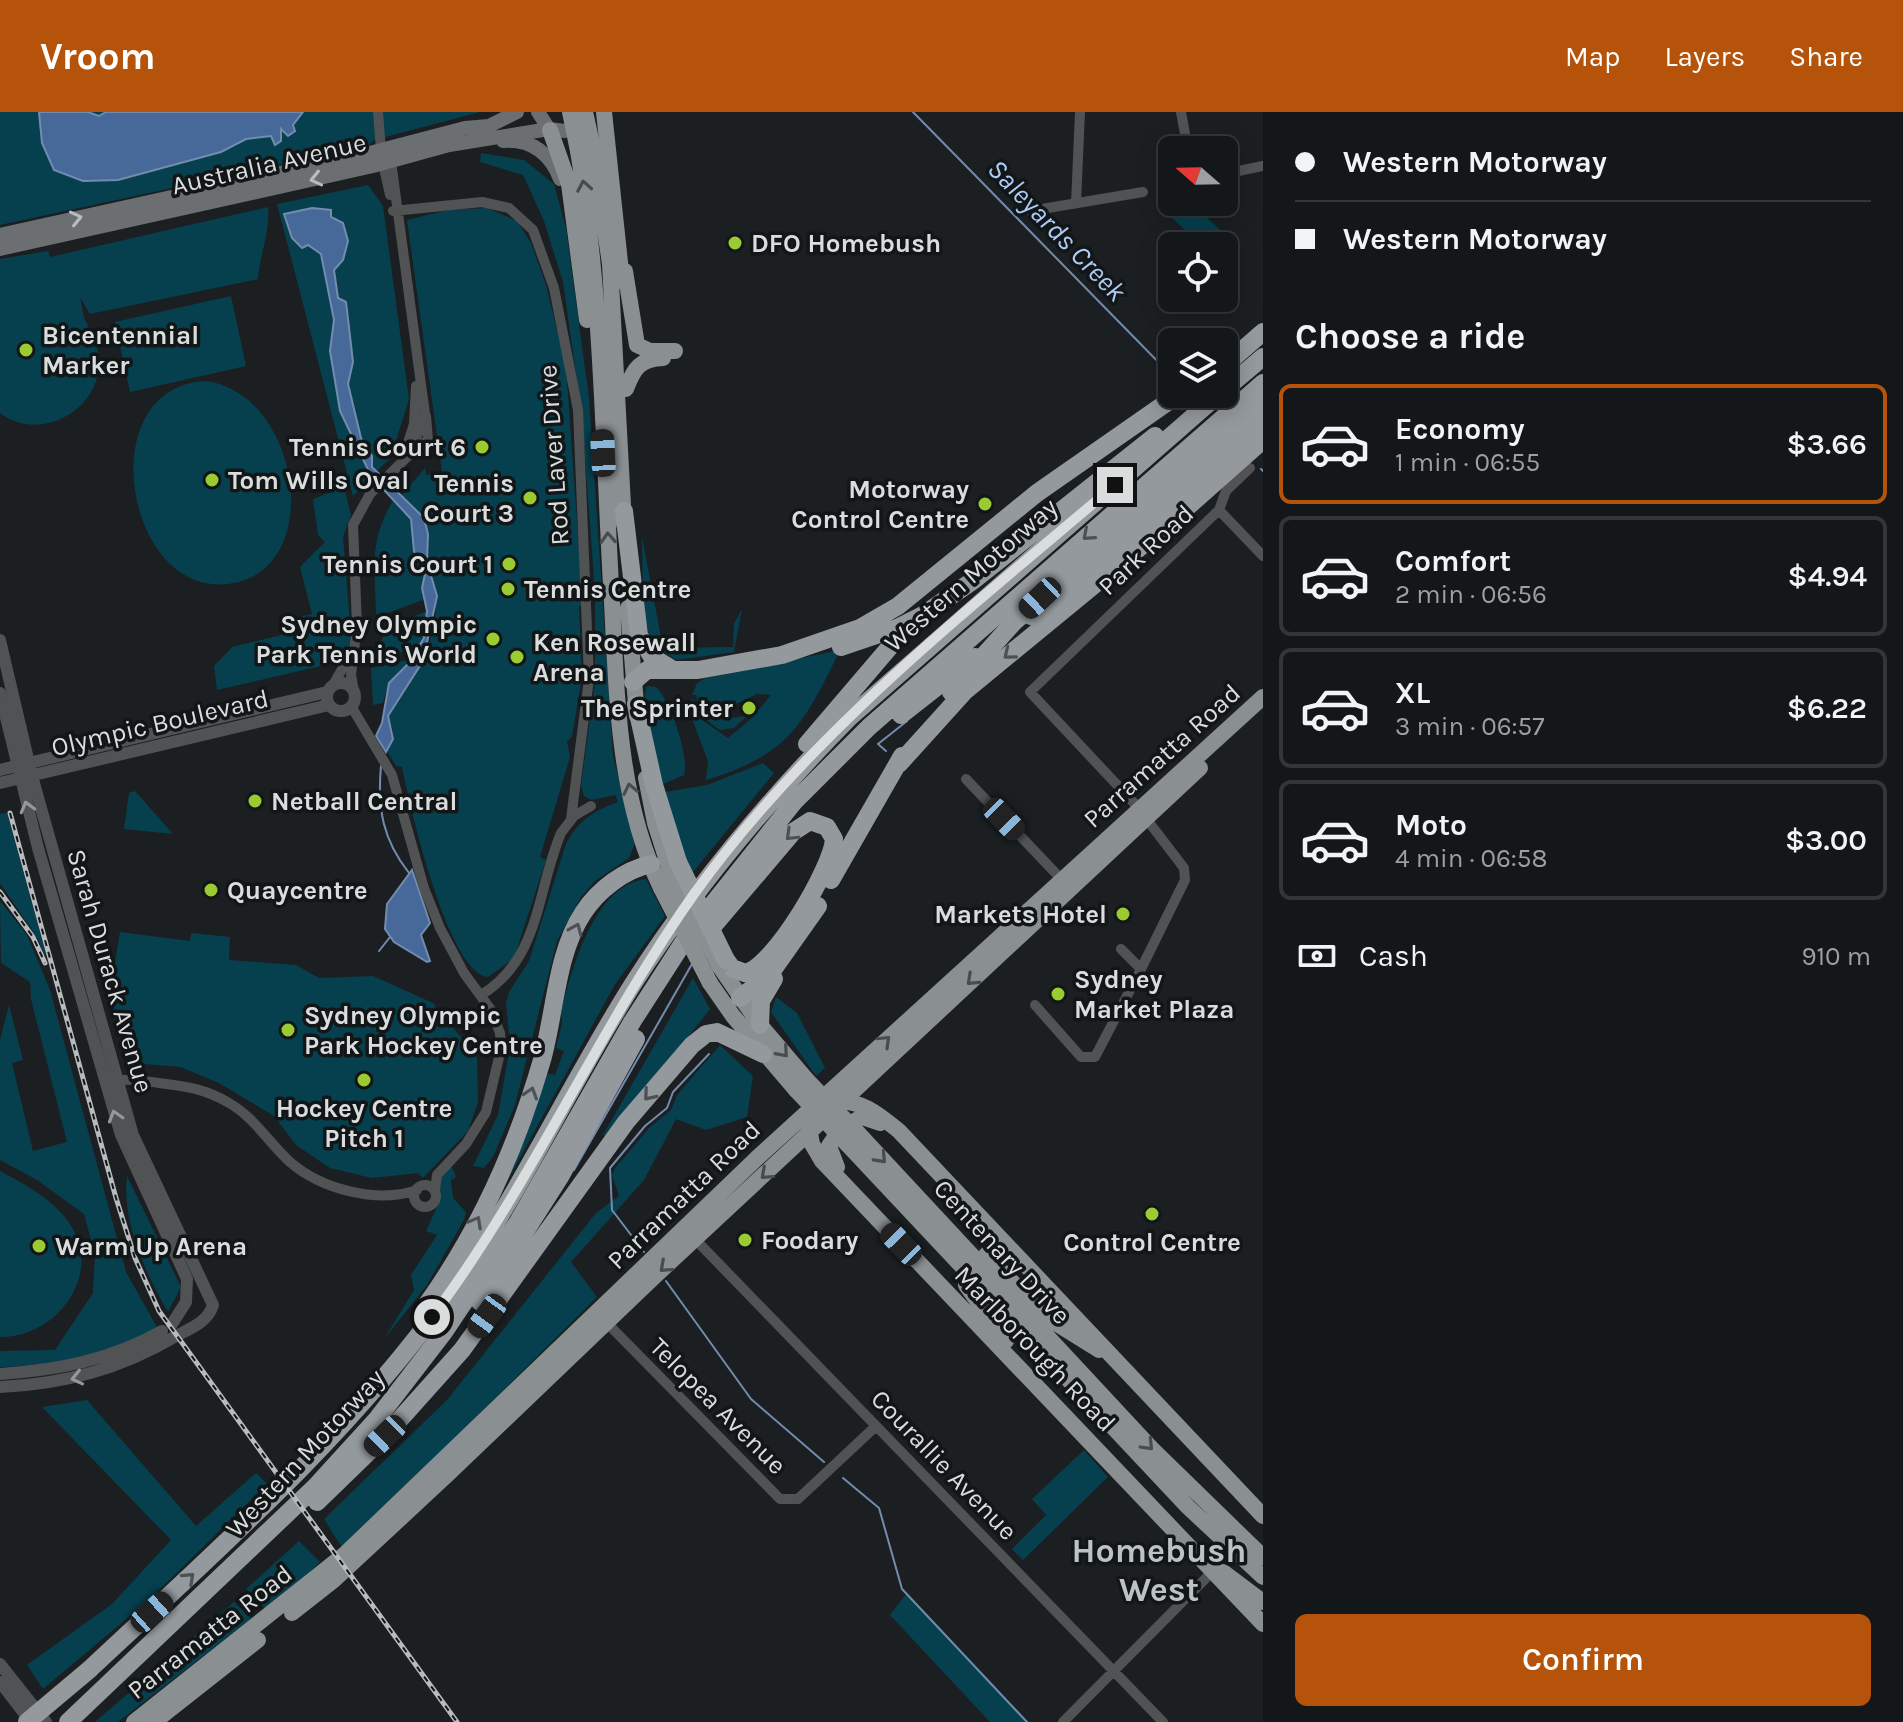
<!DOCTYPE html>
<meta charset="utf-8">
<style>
body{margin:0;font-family:Karla,sans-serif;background:#212426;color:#f1f3f6;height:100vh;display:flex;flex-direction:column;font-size:30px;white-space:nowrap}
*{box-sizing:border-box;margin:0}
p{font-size:26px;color:#9d9fa2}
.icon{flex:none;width:44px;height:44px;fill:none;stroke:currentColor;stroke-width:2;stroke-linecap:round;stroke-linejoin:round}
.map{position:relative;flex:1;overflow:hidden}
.sheet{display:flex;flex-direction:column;background:#141719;width:640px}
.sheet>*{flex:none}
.hud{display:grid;align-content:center;height:176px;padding:0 32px;background:#141719}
.needle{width:52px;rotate:290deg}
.controls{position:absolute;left:1158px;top:24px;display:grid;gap:16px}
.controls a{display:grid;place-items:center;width:80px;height:80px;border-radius:12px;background:#141719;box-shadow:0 4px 20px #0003,0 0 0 2px #333638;font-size:40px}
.end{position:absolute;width:36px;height:36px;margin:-18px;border:10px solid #daddde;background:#111;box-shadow:0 0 0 4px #111}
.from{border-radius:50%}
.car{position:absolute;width:24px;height:48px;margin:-24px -12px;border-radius:10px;box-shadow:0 0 6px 2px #0007;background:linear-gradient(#222 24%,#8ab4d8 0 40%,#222 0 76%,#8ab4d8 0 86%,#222 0)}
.hud b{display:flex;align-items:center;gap:28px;height:76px;font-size:30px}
.hud b+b{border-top:2px solid #333638}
.hud i{width:20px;height:20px;background:#f1f3f6}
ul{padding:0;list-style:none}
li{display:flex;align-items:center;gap:24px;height:120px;margin:0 16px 12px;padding:0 16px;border:4px solid #333638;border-radius:12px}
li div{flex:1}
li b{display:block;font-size:30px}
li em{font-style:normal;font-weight:600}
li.active{border-color:#b45309}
li>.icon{width:72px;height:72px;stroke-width:1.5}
h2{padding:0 32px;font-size:36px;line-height:96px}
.pay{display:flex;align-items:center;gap:20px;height:88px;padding:0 32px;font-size:30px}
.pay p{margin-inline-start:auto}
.cta{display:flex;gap:16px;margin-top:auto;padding:16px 32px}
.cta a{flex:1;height:92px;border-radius:12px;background:#b45309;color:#fff;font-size:32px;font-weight:600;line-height:92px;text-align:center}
header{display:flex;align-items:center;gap:48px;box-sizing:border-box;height:112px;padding:0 40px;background:#b45309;color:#fff}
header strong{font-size:38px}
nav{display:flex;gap:44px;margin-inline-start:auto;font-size:28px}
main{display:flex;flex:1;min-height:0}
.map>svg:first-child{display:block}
.green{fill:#06404e}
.water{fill:#476999;stroke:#738cae;stroke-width:2}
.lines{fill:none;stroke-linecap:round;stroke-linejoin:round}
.stream{stroke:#738cae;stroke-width:2}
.minor{stroke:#505253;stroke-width:10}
.tertiary{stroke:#505253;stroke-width:12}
.secondary{stroke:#6c6f71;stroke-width:14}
.trunk{stroke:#8a8f92;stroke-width:16}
.motorway{stroke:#94999d;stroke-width:18}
.rail-casing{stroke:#b8bbbd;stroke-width:5}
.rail{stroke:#121617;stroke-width:2;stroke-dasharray:6;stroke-linecap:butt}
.trunk-bridge{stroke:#8a8f92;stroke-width:16}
.motorway-bridge{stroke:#94999d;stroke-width:18}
.oneway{stroke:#b9bcbd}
.oneway2{stroke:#484c4e}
.oneway3{stroke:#4c5153}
.oneway4{stroke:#959898}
.route{stroke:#daddde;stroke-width:10}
.poi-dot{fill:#9bcb33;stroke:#121617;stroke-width:3}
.labels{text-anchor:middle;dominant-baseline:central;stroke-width:7;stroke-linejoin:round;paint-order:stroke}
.street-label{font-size:26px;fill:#daddde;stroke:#121617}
.poi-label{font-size:26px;font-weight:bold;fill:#daddde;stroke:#121617;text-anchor:start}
.water-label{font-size:28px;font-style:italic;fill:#accbf7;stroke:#121617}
.district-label{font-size:34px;font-weight:bold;fill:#bdc3c5;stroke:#121617}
</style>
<header>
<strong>Vroom</strong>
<nav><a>Map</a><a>Layers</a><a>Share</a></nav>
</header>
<main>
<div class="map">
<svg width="1263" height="1610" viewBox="0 0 1263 1610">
<rect width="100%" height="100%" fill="#1b1f21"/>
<path class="green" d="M0 0H480L374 28 368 34 0 113Z
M481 41 524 48 554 72 566 116 589 286 613 644 635 731 629 746 595 769 581 785 557 829 515 993 493 1045 484 1056 473 1054 498 1003 510 934 506 891 509 880 529 849 566 732C578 709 593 699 618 690L615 683 592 688 584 684 581 674 595 569V480L582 304 563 170 544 109 523 63 480 50Z
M368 73 383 94 409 287 391 345 353 384 277 92Z
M1172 87 1191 90 1240 137 1224 153V134H1201L1156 90Z
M268 95C270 121 260 141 258 167L90 202 80 185C82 192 82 203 86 210 90 219 99 233 99 248 101 299 39 331 0 301V147L48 139 50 145Z
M487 96 517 109 531 131 546 173 566 255 583 494H579L582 565 572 624 567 630 570 645 540 745 546 748 514 846 488 865C447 861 409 689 402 655L396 654 387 639 393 618 388 604C414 570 438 528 436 484 436 473 428 460 427 448 425 415 431 406 401 384L425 356 426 363 442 360 407 108 448 98Z
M231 184 246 254 130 280 115 210Z
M206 269C302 282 327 462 227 472 124 483 91 274 206 269Z
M344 375 351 403 343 425 351 523 347 548 217 578 214 554 232 535 298 519 295 506 312 502 300 455 325 430 318 423 313 387Z
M394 387 411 407 414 439 425 462V487L385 502H376C375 454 368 430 394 387Z
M642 425 663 536 733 535 734 512 742 497 734 540 676 548 652 532 643 499Z
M427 499 424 526 417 537 374 546 387 515Z
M840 538C804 612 789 643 706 668L708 649 689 599 728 626 752 606 771 583 757 582 734 593 729 606 747 604 734 616 720 618 689 595 691 587 697 589V583H692L697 571 705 566Z
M411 547 385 582 383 591 373 593 371 556Z
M647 574 656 575C670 587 690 646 684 663L663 672 665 680 707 673 763 651 774 661 688 766C677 728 634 608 647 574Z
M135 679 173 722 124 717 129 681Z
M7 701 46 842 44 843 38 827 0 771V702Z
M646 767 665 804 614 874 505 1073 545 961 555 963 564 939 556 936 562 911 561 900C572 858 593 773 646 767Z
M0 789 27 823 50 878 126 1160 158 1217C99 1246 65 1252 0 1255V1239L55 1238 93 1181 95 1143 84 1102 37 1068 0 1048V928L9 893 23 948 12 951 33 1039 67 1030 31 887 30 870 1 851Z
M120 820 190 829 191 821 230 825 229 848 296 853 319 866 373 864 433 891 477 945 478 990 468 1019 423 1066 418 1061 372 1066 330 1056 296 1033 274 1004 219 971 180 955 130 951 110 884Z
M693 866 710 897 609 1026 603 1023Z
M776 885 797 901 825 956 816 964 771 900Z
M720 933 753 964 747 1005 706 1018 676 1007 644 1068 571 1150 597 1185 343 1437 324 1407 447 1288 596 1101 619 1084 612 1063 615 1056 650 1015 671 998 677 983Z
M451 1053 456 1065 451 1068 453 1086 466 1100 464 1108 427 1173 384 1227 414 1178 411 1163 437 1123 426 1119 441 1086 438 1070Z
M0 1059C25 1072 54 1088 70 1112 104 1163 56 1226 0 1225Z
M127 1064 181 1175 168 1200C146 1162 121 1108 127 1064Z
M87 1288 196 1414 256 1361 267 1372 150 1487 43 1577 27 1553 112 1492 171 1428 42 1295Z
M1084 1338 1108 1365 1023 1448 1012 1437 1046 1403 1032 1387Z
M299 1429 320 1450 268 1499 246 1477Z
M907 1481 1028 1610H990L890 1503Z
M234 1490 251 1507 118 1610H95Z"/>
<path class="water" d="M39 0H88L99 4 106 0H303L293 13 295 19 288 24 281 17V29L275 33 271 24 246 27 221 40 118 68 83 69 54 58 42 31Z
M312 96 331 98V105L343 111 348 129 343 148 334 158 338 186 346 190 353 250 348 272 361 326 372 344V355L424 406 428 422 427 450 437 484 423 549 388 604 393 627 386 640 376 624 382 611 389 571 408 552 424 526 427 499 422 476 425 462 414 439 411 407 371 364 340 299 330 239 334 208 321 142 308 133 302 136 292 126 284 102Z
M412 758 430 811 421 823 430 849 427 850 394 830 385 817 387 792Z"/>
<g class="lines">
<path class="stream" d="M913 0 1172 264
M1261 357 1263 359
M886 639 878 632 907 609
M381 654C377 697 383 728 409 761
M379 839 390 825
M574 1058 692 852
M644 1140 612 1098 610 1056 645 1014 667 996 673 980 709 942
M666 1169 751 1287 824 1350
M843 1366 879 1396 902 1477 1027 1610"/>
<path class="minor" d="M378 0 381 38
M1181 0 1188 38
M383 52 390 83
M1224 62 1263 54
M1076 91 1080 0
M393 99 482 90 509 96 533 118 554 176 578 298 589 567 571 707
M1030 99 1143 80
M411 328 425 331 428 328 426 304
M405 340 414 312 416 274
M1219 398 1263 444
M333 573 349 545
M354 579 351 563 357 514 353 413 370 382 410 342 425 302 391 49
M351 594 392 663 424 776 440 816 464 861 491 898 500 921 501 937 486 1000 466 1032 437 1063 435 1078
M966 667 1064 770
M1141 857 1185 768 1184 756 1135 692 1030 580 1219 398 1226 379 1250 356
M481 883C541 846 536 780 561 721L574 704 591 694
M1035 893 1081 945H1095L1141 857 1121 837
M111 971C125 965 144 969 159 971 185 974 206 977 229 991 254 1005 269 1031 290 1050 321 1077 377 1092 417 1078
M414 1084a11 11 0 1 1 22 0a11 11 0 1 1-22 0Z
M691 1123 1163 1610
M605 1209 780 1387H798L875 1315
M1063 1610 1212 1460"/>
<path class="tertiary" d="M0 528 32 664 133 1023 213 1193C208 1210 191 1216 176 1224 120 1257 65 1272 0 1275
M327 585a14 14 0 1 1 28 0a14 14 0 1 1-28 0Z
M0 581 38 736 121 1023 187 1167 186 1190 172 1212
M0 658 327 580
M0 671 329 593
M0 1262C59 1258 110 1248 162 1219
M0 1552 46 1610
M0 1570 31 1610"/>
<path class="secondary" d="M538 0 549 17 565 19
M503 29C532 27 550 41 560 67
M0 123 362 43 465 16 489 14 517 0
M0 137 373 54 449 33 549 17"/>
<path class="trunk" d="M604 0 622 169
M550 18 569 72 587 208
M593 36 610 152 624 412
M578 39C603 188 603 341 612 491 617 587 618 687 661 776
M625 159 637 233 650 239H675
M626 277C634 256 640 247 663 246
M628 496 637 604
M646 666 655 711 671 761
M720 855 760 913 806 967
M710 871 733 904 796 978
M838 990C863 988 881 1005 899 1019L1263 1404
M809 1016 812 1032 822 1049 1263 1512
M858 1021 1152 1337 1263 1445
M847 1032 1188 1395 1263 1465
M837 1055 829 1034 841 1016 862 1005 880 1011
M986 1143 1046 1205 1099 1238
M966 1173 1006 1229
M1223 1460 1263 1490
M292 1501 334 1468 447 1363 654 1165 1200 656
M134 1610 345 1442 757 1046 1263 585
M154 1610 258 1528"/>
<path class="motorway" d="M1224 254 1263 220
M1224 278 1263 245
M624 399 639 523 652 545 670 556
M1071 459 1263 289
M923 503 974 468 1155 324
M1031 504 1106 446 1263 307
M841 535 897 516
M633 570 647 558H698L782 543 860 516 898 494 1037 381 1179 282
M636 592 654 673 678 750
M901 603 975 545
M807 632 906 516
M899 652 965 579 1167 413 1263 328
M831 768 902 644
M703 826 793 720 810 709 827 715 834 727C832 756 774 855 745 861L732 856 726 848
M740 886 770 862 818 794
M760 913 761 889 774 867
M480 1190 560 1065 636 927
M427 1192C479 1119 517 1034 542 948 555 902 556 842 583 801 598 778 624 758 651 752
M317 1390 385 1324 462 1238 626 1010 692 933 706 922 717 920 763 942
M90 1557C216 1439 347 1325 448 1184 518 1086 568 975 633 872 695 775 769 687 850 605L1219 282
M68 1610 315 1375 377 1307 444 1220 518 1110 632 910 688 823 794 690 869 615 1263 271"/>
<g class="rail-casing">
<path id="rail" d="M10 701 116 1086 135 1146 159 1199 457 1610
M0 780 33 825 45 851"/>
</g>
<use href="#rail" class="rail"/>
<path class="trunk-bridge" d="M570 0 578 39
M585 0 593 36
M671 761 720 855
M661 776 710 871
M806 967 858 1021
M796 978 847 1032"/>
<path class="motorway-bridge" d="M897 516 923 503
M951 580 1014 510 1065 464
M678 750 726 848
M27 1610 90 1557"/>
</g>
<defs><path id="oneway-chevron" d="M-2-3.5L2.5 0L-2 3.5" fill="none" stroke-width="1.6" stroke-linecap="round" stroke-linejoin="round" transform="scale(2)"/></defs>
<g class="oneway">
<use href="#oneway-chevron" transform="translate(316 67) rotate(167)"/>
<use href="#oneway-chevron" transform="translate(76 106) rotate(-13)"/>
</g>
<g class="oneway2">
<use href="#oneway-chevron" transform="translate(584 74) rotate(-100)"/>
<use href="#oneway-chevron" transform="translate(608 426) rotate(-93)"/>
<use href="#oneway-chevron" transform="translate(630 677) rotate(-102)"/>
<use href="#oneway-chevron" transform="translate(972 868) rotate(137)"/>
<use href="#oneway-chevron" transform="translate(885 929) rotate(-44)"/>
<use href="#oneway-chevron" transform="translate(783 940) rotate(49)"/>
<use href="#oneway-chevron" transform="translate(881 1046) rotate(47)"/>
<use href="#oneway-chevron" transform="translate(766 1062) rotate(138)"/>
<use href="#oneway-chevron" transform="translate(665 1155) rotate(138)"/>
<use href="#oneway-chevron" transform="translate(1148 1333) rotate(46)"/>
</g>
<g class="oneway3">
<use href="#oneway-chevron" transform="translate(1088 423) rotate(139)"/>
<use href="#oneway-chevron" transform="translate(1009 542) rotate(141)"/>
<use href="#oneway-chevron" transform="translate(791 723) rotate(136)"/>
<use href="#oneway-chevron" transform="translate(576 817) rotate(-67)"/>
<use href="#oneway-chevron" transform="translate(531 981) rotate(-72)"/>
<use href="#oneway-chevron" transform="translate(649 983) rotate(130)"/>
<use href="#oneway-chevron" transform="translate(476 1110) rotate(-61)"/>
<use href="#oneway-chevron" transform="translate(189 1466) rotate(-43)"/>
</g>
<g class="oneway4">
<use href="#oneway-chevron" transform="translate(27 695) rotate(-105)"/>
<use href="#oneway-chevron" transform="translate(115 1004) rotate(-107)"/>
<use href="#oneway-chevron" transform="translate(77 1266) rotate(167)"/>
</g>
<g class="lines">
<path class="route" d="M432 1205C532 1072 598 918 694 782 808 623 967 499 1115 373"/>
</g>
<g class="poi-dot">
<circle cx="735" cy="131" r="8"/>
<circle cx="26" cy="238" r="8"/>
<circle cx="482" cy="335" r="8"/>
<circle cx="212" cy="368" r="8"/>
<circle cx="530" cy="386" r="8"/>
<circle cx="985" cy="392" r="8"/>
<circle cx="509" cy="452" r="8"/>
<circle cx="508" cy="477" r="8"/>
<circle cx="493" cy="527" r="8"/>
<circle cx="517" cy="545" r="8"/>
<circle cx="749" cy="596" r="8"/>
<circle cx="255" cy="689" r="8"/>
<circle cx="211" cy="778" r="8"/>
<circle cx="1123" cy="802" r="8"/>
<circle cx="1058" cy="882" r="8"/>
<circle cx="288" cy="918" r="8"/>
<circle cx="364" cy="968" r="8"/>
<circle cx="1152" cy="1102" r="8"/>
<circle cx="745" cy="1128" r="8"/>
<circle cx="39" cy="1134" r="8"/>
</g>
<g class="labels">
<g class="street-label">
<text transform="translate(269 52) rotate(-13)">Australia Avenue</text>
<text transform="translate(554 343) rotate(-94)">Rod Laver Drive</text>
<text transform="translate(1146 438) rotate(-43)">Park Road</text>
<text transform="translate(971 463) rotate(-41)">Western Motorway</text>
<text transform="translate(160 611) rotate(-13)">Olympic Boulevard</text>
<text transform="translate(1162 644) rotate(-42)">Parramatta Road</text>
<text transform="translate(110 859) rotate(74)">Sarah Durack Avenue</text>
<text transform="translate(684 1083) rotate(-44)">Parramatta Road</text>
<text transform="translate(1002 1140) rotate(47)">Centenary Drive</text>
<text transform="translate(1035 1237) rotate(46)">Marlborough Road</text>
<text transform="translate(718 1294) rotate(45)">Telopea Avenue</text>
<text transform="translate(305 1341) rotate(-47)">Western Motorway</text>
<text transform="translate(944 1353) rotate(46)">Courallie Avenue</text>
<text transform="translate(210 1520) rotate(-38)">Parramatta Road</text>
</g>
<g class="poi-label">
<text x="751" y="131">DFO Homebush</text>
<text x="42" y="223">Bicentennial<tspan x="42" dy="30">Marker</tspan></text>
<text x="466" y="335" text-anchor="end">Tennis Court 6</text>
<text x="228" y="368">Tom Wills Oval</text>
<text x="514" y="371" text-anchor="end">Tennis<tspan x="514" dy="30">Court 3</tspan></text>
<text x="969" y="377" text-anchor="end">Motorway<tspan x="969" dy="30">Control Centre</tspan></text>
<text x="493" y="452" text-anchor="end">Tennis Court 1</text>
<text x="524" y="477">Tennis Centre</text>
<text x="477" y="512" text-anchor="end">Sydney Olympic<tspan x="477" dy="30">Park Tennis World</tspan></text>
<text x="533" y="530">Ken Rosewall<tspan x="533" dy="30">Arena</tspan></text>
<text x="733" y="596" text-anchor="end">The Sprinter</text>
<text x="271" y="689">Netball Central</text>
<text x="227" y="778">Quaycentre</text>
<text x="1107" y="802" text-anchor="end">Markets Hotel</text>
<text x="1074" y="867">Sydney<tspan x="1074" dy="30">Market Plaza</tspan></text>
<text x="304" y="903">Sydney Olympic<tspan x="304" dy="30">Park Hockey Centre</tspan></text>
<text x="364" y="996" text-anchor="middle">Hockey Centre<tspan x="364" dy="30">Pitch 1</tspan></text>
<text x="761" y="1128">Foodary</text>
<text x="1152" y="1130" text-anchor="middle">Control Centre</text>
<text x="55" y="1134">Warm Up Arena</text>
</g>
<g class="water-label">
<text transform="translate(1057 118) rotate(46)">Saleyards Creek</text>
</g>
<g class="district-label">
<text x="1159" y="1439">Homebush<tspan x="1159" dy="39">West</tspan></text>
</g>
</g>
</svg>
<div class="controls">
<a><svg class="needle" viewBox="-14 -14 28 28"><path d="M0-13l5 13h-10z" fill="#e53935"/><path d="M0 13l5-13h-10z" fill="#9d9fa2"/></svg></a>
<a><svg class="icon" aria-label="locate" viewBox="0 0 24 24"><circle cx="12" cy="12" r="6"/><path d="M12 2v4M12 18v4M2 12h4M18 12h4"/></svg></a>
<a><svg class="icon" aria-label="layers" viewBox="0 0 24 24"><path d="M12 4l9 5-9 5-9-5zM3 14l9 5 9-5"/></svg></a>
</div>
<i class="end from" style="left:432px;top:1205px"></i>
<i class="end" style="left:1115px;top:373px"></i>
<i class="car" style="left:603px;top:341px;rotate:357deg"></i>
<i class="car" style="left:1040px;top:486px;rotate:227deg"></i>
<i class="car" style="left:1004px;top:707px;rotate:136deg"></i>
<i class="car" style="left:901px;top:1132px;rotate:316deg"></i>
<i class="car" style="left:487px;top:1204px;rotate:216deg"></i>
<i class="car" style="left:385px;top:1324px;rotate:226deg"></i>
<i class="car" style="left:152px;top:1500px;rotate:48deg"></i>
</div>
<section class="sheet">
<div class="hud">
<b><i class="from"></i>Western Motorway</b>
<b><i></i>Western Motorway</b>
</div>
<h2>Choose a ride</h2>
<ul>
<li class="active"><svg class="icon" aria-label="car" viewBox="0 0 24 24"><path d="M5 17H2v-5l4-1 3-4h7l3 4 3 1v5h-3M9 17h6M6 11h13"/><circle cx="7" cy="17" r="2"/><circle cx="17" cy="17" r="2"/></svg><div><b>Economy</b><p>1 min · 06:55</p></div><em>$3.66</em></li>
<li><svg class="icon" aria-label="car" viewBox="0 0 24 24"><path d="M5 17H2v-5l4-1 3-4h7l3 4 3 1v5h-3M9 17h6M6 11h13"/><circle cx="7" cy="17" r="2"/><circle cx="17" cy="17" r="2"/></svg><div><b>Comfort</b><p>2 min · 06:56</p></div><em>$4.94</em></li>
<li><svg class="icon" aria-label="car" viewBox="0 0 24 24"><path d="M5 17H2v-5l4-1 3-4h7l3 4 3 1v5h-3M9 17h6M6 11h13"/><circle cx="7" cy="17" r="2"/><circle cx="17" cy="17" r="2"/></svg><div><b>XL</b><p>3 min · 06:57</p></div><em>$6.22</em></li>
<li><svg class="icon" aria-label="car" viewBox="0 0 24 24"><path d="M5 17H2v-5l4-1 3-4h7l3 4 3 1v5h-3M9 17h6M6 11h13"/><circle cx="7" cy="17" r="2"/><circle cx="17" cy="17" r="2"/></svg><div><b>Moto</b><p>4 min · 06:58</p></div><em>$3.00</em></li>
</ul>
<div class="pay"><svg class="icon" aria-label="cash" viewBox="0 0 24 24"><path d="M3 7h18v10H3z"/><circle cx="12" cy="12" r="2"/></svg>Cash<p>910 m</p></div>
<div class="cta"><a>Confirm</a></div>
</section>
</main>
